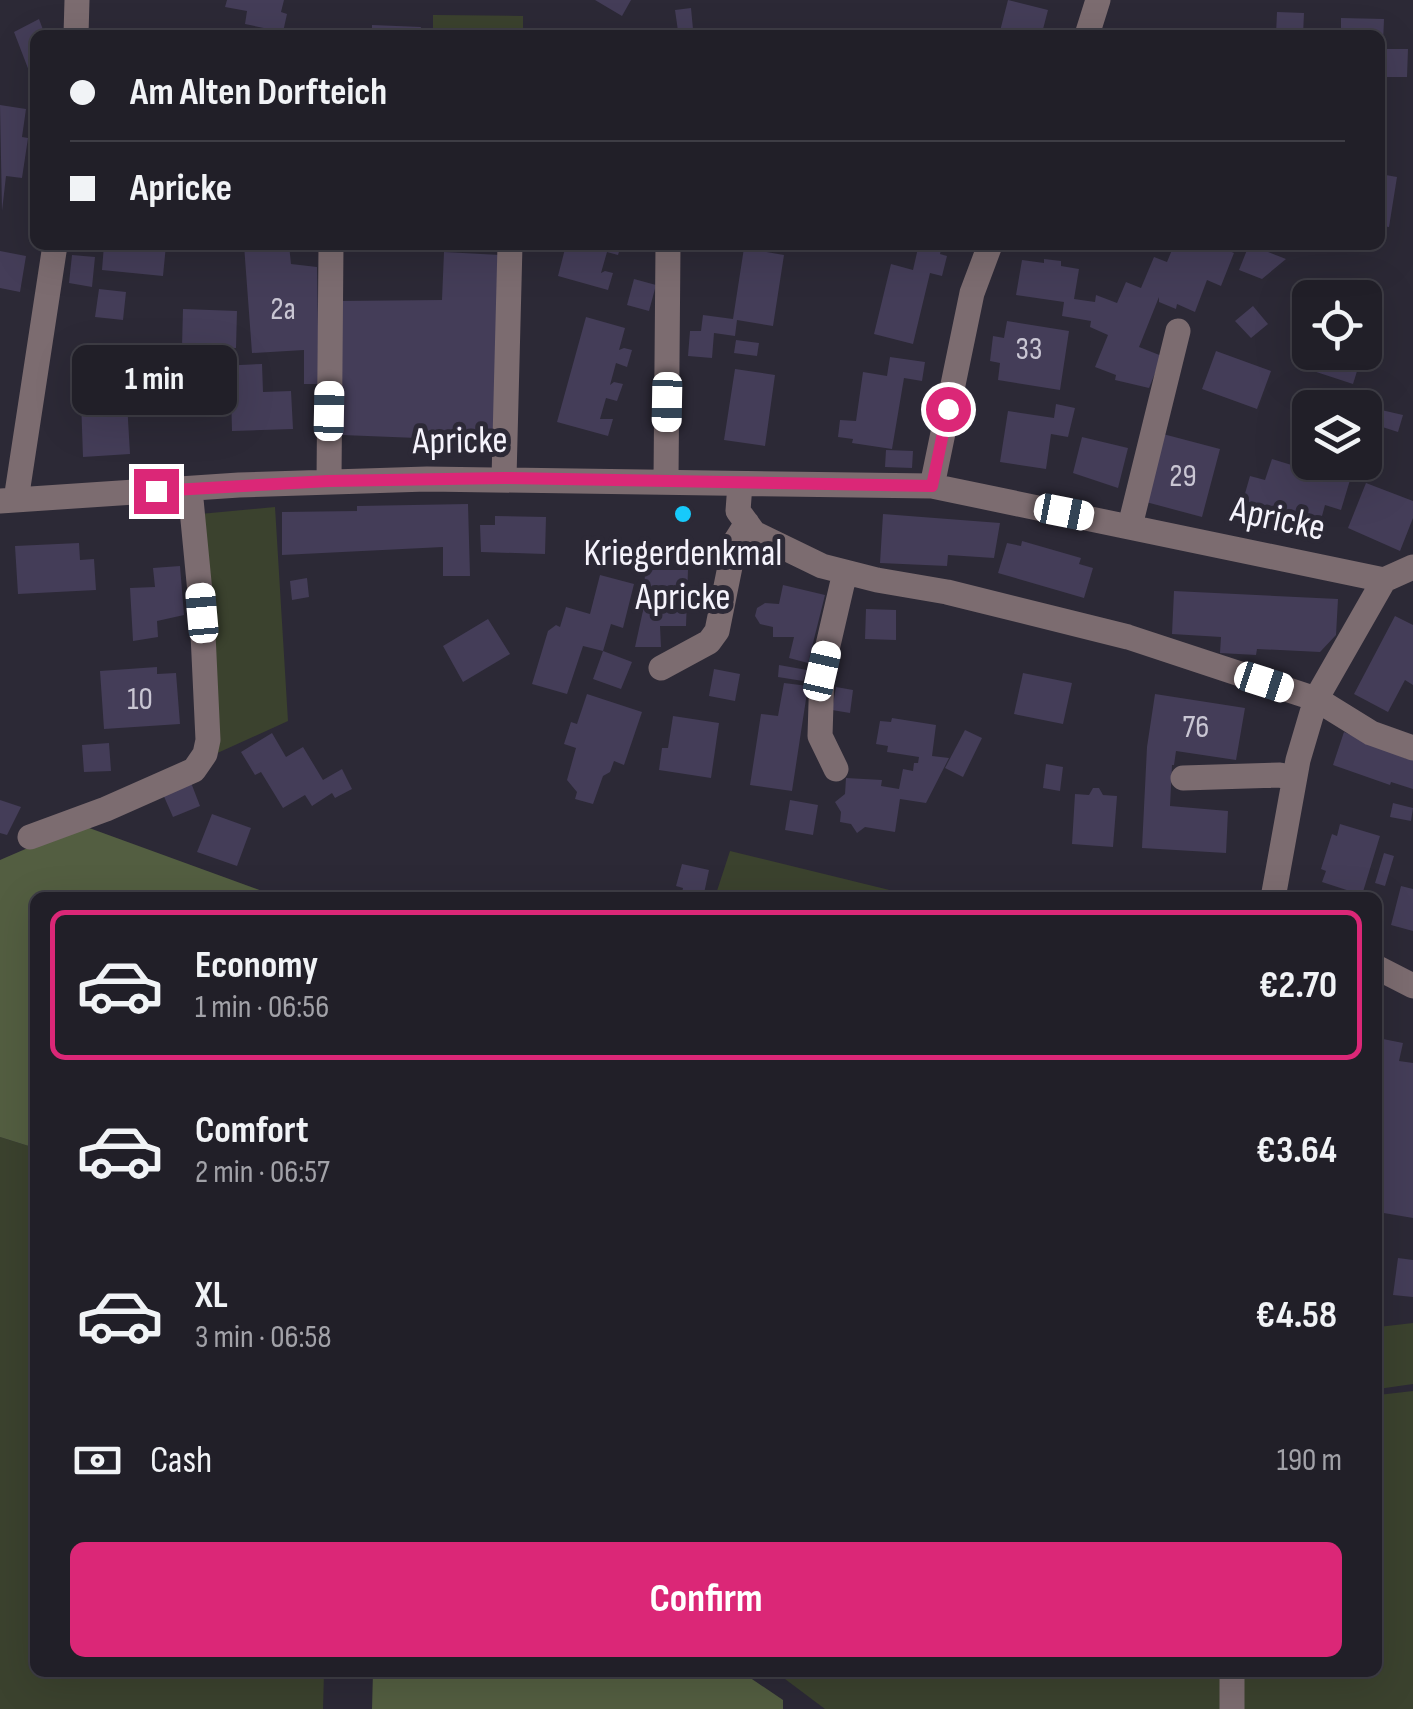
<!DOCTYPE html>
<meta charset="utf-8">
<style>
body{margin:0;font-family:"Sofia Sans Condensed",sans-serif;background:#292730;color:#f1f3f6;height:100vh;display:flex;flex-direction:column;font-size:38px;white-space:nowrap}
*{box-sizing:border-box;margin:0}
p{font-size:32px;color:#a2a2a8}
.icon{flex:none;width:55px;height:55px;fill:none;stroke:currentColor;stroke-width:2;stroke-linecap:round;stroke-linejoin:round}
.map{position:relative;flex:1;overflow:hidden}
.panel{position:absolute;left:30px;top:892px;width:1352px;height:785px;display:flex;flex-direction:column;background:#211f28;border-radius:15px;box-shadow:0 10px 40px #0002,0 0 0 2px #3e3d45}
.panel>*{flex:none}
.banner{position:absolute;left:30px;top:30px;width:1355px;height:220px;border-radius:15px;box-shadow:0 10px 40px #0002,0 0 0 2px #3e3d45;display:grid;align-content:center;height:220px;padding:0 40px;background:#211f28}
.controls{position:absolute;left:1292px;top:280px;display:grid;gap:20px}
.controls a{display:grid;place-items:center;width:90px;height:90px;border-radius:15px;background:#211f28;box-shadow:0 10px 40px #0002,0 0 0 2px #3e3d45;font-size:50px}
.end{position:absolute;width:45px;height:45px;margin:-22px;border:12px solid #db2777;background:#fff;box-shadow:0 0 0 5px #fff}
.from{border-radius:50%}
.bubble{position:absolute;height:70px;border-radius:15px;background:#211f28;box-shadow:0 10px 40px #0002,0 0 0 2px #3e3d45;font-size:32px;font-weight:700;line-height:70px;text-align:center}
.car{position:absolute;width:30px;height:60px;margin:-30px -15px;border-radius:12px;box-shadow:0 0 8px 2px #0007;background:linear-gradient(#fff 24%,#345 0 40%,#fff 0 76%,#345 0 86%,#fff 0)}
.banner b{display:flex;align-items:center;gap:35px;height:95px;font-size:38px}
.banner b+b{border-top:2px solid #3e3d45}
.banner i{width:25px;height:25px;background:#f1f3f6}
ul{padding:18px 0 0;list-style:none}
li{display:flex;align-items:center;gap:30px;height:150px;margin:0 20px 15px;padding:0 20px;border:5px solid transparent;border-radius:15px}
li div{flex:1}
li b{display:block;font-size:38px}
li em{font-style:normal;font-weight:700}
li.selected{border-color:#db2777}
li>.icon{width:90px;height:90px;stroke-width:1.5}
.pay{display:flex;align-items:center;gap:25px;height:110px;padding:0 40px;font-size:38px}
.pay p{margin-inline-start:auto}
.button{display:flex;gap:20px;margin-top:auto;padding:20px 40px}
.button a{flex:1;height:115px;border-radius:15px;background:#db2777;color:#fff;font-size:40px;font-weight:700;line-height:115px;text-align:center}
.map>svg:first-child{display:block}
.green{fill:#3b422e}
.forest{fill:#535e41}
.building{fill:#443d58}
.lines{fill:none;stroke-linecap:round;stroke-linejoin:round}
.minor{stroke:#7c6c70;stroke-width:25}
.route{stroke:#db2777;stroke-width:12}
.poi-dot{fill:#17cafb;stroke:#2c2936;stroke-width:4}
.labels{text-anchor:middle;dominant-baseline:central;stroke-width:10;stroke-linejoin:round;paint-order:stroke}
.number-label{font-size:32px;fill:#c9c6d3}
.street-label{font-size:38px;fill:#f5f3fc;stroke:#2c2936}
.poi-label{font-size:38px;fill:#f5f3fc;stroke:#2c2936}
</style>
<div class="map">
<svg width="1413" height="1709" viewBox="0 0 1413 1709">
<rect width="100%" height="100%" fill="#2c2936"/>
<path class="green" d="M433 15 523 16V35H433Z
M275 507 288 721 213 755 200 514Z
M730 851 918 897H715Z
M0 1137 35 1148V1672L324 1673 323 1709H0Z
M1413 1323V1384L1378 1389V1327Z
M1413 1391V1709H1243V1673L1378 1672V1395Z
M777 1673H1225V1709H825Z"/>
<path class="forest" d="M81 825 279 897 35 898V1148L0 1137V860Z
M373 1672 743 1673 783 1700V1709H372Z"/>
<path class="building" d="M227 0H284L281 12 287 14 283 32 245 24 247 11 225 7Z
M595 0H631L622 16Z
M1008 0 1048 10 1042 33 1047 29 1055 32 1054 35H999Z
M691 8 693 29 678 31 675 10Z
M1277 12 1304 13 1303 35H1276Z
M1341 18 1384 19 1383 43H1380V35H1341Z
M39 19 45 35H35V68L29 71 14 32Z
M372 25 421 27 420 35H372Z
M1380 49H1408L1407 77H1380Z
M0 105 26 109 22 137 28 138 22 178 6 176 2 211Z
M1380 174 1397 177 1389 227 1380 226Z
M104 245H166L163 276 102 270Z
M244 245H289L291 264 317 267 319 384H304V350L252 353Z
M566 245H621L618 255 607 252 601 273 605 271 613 273 608 290 558 276Z
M910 245H942L940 254 947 256 942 276 930 273 913 344 874 334 891 264 913 270 918 248Z
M1174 245H1216L1234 253 1221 286 1207 280 1195 312 1177 304 1176 309 1159 302V297L1139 347 1162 356 1149 388 1115 380 1116 375 1095 367 1108 335 1090 327 1091 321 1062 316 1064 302 1016 295 1022 260 1044 263V259L1061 261V266L1079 269 1074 299 1095 302 1096 295 1117 303 1126 282 1141 288 1154 257 1167 262Z
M1249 245H1250L1286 259 1262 279 1239 270Z
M744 248 784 255 773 326 737 320 735 336 714 333 712 358 688 356 690 331H701L703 315 733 319Z
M0 251 26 256 20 292 0 288Z
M444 252 500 255 493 441 342 435 339 301 442 300Z
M72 255 95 257 92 287 69 283Z
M634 279 656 285 649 311 627 305Z
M99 289 126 292 123 320 95 317Z
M1253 306 1268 324 1251 338 1235 321Z
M183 309 237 311 236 348 182 347Z
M586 317 625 328 619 350 624 348 632 350 627 367 616 363 610 385 614 382 623 384 617 401 606 398 600 419H613L608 436 557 422Z
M1007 321 1069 331 1060 390 998 380 1000 363 990 361 993 336 1004 338Z
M1309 332 1310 352H1363L1353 384 1298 366Z
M736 340 759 343 757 356 734 353Z
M1216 351 1271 371 1257 409 1202 389Z
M890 357 925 362 922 381 904 378 892 449 852 443 853 439 838 437 840 420 856 421 863 372 887 376Z
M262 364 263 392 291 391 293 429 232 431 231 394H220L219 366Z
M125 368 130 454 83 457 80 371Z
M735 369 775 375 765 446 724 440Z
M1056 404 1075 408 1068 437 1051 434 1046 469 1000 462 1008 411 1054 418Z
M1377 409 1403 415 1398 432 1373 424Z
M1163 434 1220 449 1202 517 1146 502Z
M1082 437 1128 448 1118 488 1073 473Z
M886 450 913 451 912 468 885 467Z
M1272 459 1334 478 1338 465 1353 470 1341 510 1325 505 1319 527 1242 504 1250 476 1265 480Z
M1366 483 1413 501V518L1400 551 1348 528Z
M468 504 470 576H443V547L282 555V512L357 511V506Z
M883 514 1000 523 994 558 948 555 947 566 880 563Z
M495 516 546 517 545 554 481 552 480 525H495Z
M1022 541 1081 558 1079 564 1093 568 1084 598 998 573 1007 543 1021 546Z
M79 543 80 560 94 559 96 590 18 594 15 546Z
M180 566 184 615 157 621 158 637 133 641 130 588 155 587 153 568Z
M645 570H688L686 626H660L661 647H635L644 606Z
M600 575 634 584 623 628 611 624 603 651 583 646 567 694 532 684 548 631 556 625 560 627 566 607 590 614Z
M307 578 309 597 292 600 290 581Z
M783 585 825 595 808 663 789 658 794 637H773V627L760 624 755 616 757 608 765 603 779 604Z
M1174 591 1338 599 1336 635 1320 652 1257 649 1256 655 1220 653 1221 637 1172 634Z
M866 609 896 610V640L865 639Z
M1395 616 1413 625V685L1405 680 1388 712 1354 694Z
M488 619 510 654 463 682 443 646Z
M603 651 632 662 621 689 593 679Z
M779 665 807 670 803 681 778 677Z
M157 667V674L176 673 180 724 104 729 100 671Z
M714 669 740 674 735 701 709 696Z
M1023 673 1072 683 1063 724 1014 714Z
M784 683 808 686 792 791 750 785 761 714 778 716Z
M836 687 853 690 850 713 832 710Z
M587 694 642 712 624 765 614 761 610 772 603 776 593 804 575 799 577 792 567 780 576 748 564 744 571 722 577 724Z
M1155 694 1245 708 1236 760 1176 751 1174 765H1172L1170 806 1228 811 1226 853 1142 848 1147 747Z
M673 716 719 723 711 778 659 770 662 748H668Z
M892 718 936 725 932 756 949 758 926 803 900 799 895 832 865 827 857 833 851 824 840 822 841 812 835 802 845 794 846 778 882 780 881 786 899 789 903 769 913 771 914 763H918L919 757 887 752 888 746 876 744 880 721 891 722Z
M965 730 982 738 963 777 945 768Z
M1344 732 1407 759 1413 758V789L1391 782 1390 785 1333 765Z
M272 733 286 757 303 747 323 780 342 769 352 789 335 798 332 793 312 806 305 795 283 808 261 772 255 775 241 752Z
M109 743 111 771 84 772 82 745Z
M1046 764 1063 767 1060 791 1043 788Z
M190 780 200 806 173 817 162 792Z
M1093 788H1099L1103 795 1117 796 1113 847 1072 844 1075 794 1089 795Z
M0 800 21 807 7 835 0 833Z
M790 800 818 805 813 835 785 830Z
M1393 803 1413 808 1411 821 1390 817Z
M212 814 251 828 237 866 197 852Z
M1340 824 1380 836 1362 895 1322 882 1326 871 1321 869 1332 834 1337 836Z
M1384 853 1394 856 1385 886 1375 883Z
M682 864 709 870 703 898 681 897 683 888 676 886Z
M1401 886 1413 889V931L1391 925Z
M1378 1038 1403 1043 1399 1061 1413 1063V1218L1378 1212Z
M1398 1258 1413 1260V1297L1393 1295Z"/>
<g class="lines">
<path class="minor" d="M76 35 77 0
M1087 35 1098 0
M504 478 510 245
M666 480 668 245
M329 481 331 245
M740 484 738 511 754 533 822 566 877 580 947 592 1128 637 1316 699 1371 733 1413 748
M932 486 972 293 990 245
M16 500 55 245
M0 501 239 485 427 479 932 486 1384 580
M1130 526 1178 331
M661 668 709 642 717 631 735 542 747 523
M836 769 820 736 822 671 845 572
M1183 778 1280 775 1294 779
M30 837 106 809 194 770 205 754 208 740 202 613 190 489
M1273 898 1298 760 1316 699 1384 580 1413 567
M1378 968 1413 986
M1232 1672V1709"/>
</g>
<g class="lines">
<path class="route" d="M156 491 328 481 504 478 932 486 948 409"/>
</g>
<circle class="poi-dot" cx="683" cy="514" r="10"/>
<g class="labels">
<g class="number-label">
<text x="283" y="309">2a</text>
<text x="1029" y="349">33</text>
<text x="1183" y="476">29</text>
<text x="140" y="699">10</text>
<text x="1196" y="727">76</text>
</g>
<g class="street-label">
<text transform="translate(460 441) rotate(-1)">Apricke</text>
<text transform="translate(1278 519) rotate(12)">Apricke</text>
</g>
<g class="poi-label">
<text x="683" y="553">Kriegerdenkmal<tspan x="683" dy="44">Apricke</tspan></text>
</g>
</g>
</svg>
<div class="controls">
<a><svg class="icon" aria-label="locate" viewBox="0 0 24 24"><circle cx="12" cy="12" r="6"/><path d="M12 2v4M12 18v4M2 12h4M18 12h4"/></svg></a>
<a><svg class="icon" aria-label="layers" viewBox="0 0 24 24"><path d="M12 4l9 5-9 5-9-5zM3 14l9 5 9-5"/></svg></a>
</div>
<i class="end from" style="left:948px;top:409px"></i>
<i class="end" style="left:156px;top:491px"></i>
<div class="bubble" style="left:72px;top:345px;width:165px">1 min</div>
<i class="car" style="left:667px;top:402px;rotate:181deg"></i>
<i class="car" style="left:329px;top:411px;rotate:1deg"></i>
<i class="car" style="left:1064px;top:512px;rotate:101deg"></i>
<i class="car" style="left:202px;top:613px;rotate:355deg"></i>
<i class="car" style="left:822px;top:671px;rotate:13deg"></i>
<i class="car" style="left:1264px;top:682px;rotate:108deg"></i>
<div class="banner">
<b><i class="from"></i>Am Alten Dorfteich</b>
<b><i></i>Apricke</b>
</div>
<section class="panel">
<ul>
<li class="selected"><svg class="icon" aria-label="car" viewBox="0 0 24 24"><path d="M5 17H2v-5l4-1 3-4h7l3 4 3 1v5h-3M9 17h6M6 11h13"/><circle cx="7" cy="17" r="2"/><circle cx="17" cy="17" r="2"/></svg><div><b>Economy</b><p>1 min · 06:56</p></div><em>€2.70</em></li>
<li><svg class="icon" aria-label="car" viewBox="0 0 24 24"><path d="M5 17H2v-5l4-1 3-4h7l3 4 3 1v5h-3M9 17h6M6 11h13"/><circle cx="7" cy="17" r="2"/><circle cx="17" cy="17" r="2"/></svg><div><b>Comfort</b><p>2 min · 06:57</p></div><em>€3.64</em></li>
<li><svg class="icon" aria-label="car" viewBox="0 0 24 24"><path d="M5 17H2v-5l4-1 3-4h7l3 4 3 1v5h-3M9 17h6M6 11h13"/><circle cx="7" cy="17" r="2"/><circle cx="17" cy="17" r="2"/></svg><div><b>XL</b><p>3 min · 06:58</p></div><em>€4.58</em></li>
</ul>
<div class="pay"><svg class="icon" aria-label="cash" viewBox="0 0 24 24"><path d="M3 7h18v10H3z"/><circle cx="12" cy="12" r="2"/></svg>Cash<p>190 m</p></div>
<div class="button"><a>Confirm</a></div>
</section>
</div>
